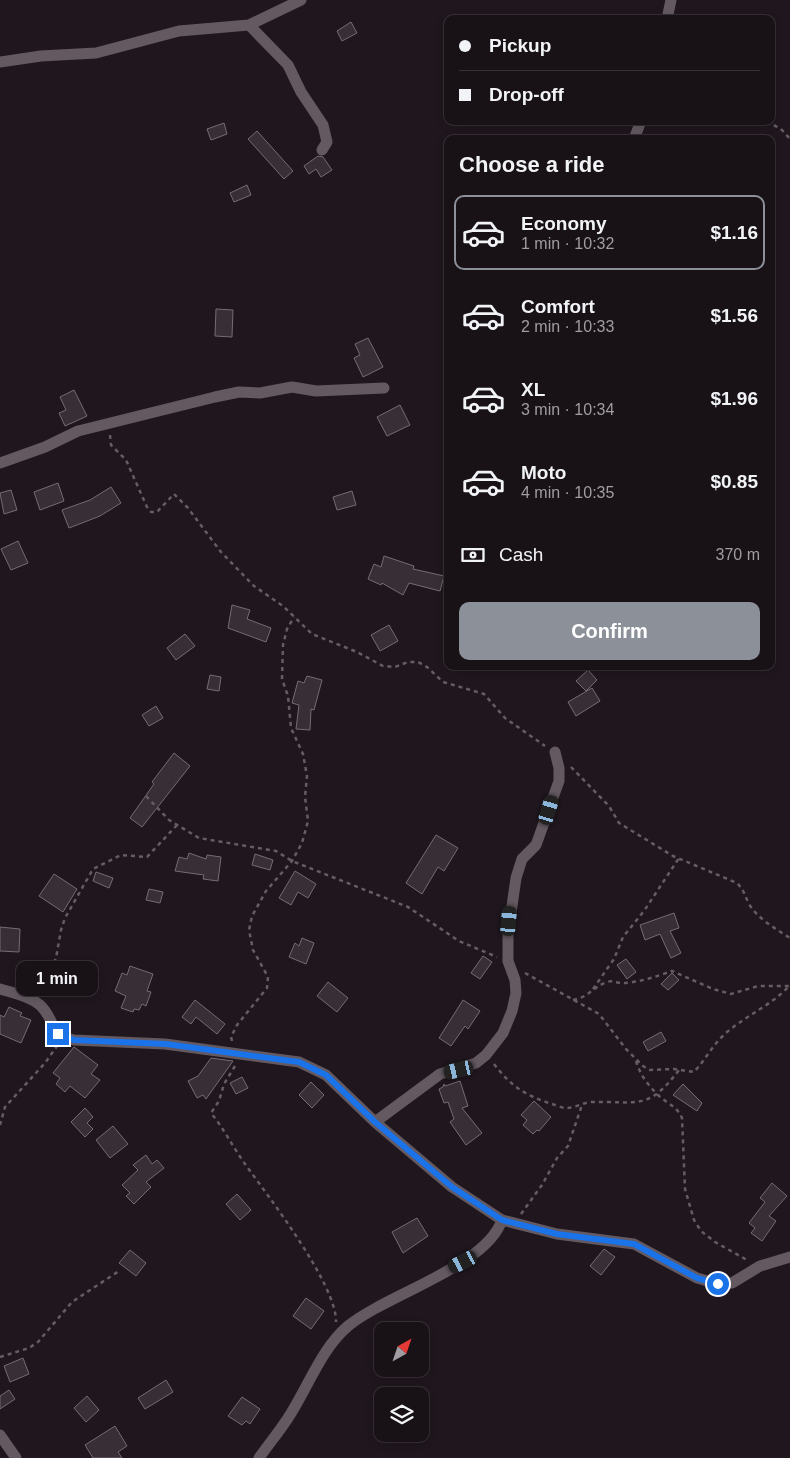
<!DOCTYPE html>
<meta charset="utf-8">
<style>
body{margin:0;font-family:Arial,sans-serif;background:#251f23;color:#f1f3f6;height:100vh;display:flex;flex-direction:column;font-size:19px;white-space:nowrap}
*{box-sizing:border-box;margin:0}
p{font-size:16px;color:#9f9da1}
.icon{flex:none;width:28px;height:28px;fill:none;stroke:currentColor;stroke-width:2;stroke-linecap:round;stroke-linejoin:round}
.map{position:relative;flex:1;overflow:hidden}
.sheet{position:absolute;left:444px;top:135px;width:331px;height:535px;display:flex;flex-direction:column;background:#181116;border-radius:10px;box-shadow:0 2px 8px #0003,0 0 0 1px #363135}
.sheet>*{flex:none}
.hud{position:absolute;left:444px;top:15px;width:331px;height:110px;border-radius:10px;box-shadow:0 2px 8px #0003,0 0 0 1px #363135;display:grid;align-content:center;height:110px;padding:0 15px;background:#181116}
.needle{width:32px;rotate:40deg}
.buttons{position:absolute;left:374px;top:1322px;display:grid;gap:10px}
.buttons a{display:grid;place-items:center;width:55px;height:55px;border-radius:10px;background:#181116;box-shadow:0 2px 8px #0003,0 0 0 1px #363135;font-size:25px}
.end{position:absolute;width:22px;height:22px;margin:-11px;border:6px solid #1a73e8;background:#fff;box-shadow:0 0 0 2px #fff}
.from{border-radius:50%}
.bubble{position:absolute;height:35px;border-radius:10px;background:#181116;box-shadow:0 2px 8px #0003,0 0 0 1px #363135;font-size:16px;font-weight:700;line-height:35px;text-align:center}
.car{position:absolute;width:15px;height:30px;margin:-15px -8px;border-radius:6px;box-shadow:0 0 4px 1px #0007;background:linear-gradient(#222 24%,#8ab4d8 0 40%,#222 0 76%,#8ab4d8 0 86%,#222 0)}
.hud b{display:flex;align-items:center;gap:18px;height:48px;font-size:19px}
.hud b+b{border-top:1px solid #363135}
.hud i{width:12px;height:12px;background:#f1f3f6}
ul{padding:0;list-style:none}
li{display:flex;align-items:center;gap:15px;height:75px;margin:0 10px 8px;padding:0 5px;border:2px solid transparent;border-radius:10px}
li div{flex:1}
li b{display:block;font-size:19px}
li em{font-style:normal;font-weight:700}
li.active{border-color:#8c9099}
li>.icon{width:45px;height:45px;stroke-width:1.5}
h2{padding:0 15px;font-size:22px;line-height:60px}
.pay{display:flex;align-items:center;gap:12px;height:55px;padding:0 15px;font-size:19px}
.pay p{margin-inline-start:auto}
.cta{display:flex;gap:10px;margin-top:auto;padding:10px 15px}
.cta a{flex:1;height:58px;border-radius:10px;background:#8c9099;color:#fff;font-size:20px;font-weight:700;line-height:58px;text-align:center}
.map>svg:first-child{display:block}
.building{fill:#382e35;stroke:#766b74}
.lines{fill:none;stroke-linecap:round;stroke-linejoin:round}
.path{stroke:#655d63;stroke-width:2.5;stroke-dasharray:4 4;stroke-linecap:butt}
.street{stroke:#645961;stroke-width:11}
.route{stroke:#1a73e8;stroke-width:6}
</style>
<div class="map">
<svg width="790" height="1458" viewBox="0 0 790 1458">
<rect width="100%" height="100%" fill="#20171e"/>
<path class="building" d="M351 22 357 33 342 41 337 31Z
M224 123 227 134 211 140 207 129Z
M257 131 293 171 284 179 248 139Z
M318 156 323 157 332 170 321 177 316 169 309 174 304 166Z
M247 185 251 195 234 202 230 193Z
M216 309 233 310 232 337 215 336Z
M368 338 383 367 363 377 354 358 360 355 355 344Z
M74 390 87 416 65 426 59 413 66 410 60 397Z
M400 405 410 425 387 436 377 417Z
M58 483 64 501 40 510 34 492Z
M111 487 121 503 100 516 69 528 62 510 90 500Z
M11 490 17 510 4 514 0 493Z
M352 491 356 505 337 510 333 497Z
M18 541 28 563 11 570 1 549Z
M384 556 414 566 413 569 444 576 440 591 409 583 403 595 382 583 381 585 368 579 374 564 381 567Z
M232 605 250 610 247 619 271 628 266 642 228 628Z
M389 625 398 641 380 651 371 635Z
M185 634 195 646 176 660 167 648Z
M588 670 597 680 586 691 576 681Z
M210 675 221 677 219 691 207 689Z
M307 676 322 680 314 710 311 709 310 730 296 729 299 705 292 703 298 681 304 683Z
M592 688 600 701 576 716 568 702Z
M156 706 163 718 149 726 142 715Z
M174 753 190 766 142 827 130 818 154 784 152 782Z
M436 835 458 848 444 871 438 867 422 894 406 883Z
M189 853 206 859 207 855 221 857 218 881 203 879 204 875 175 871 179 857 187 859Z
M255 854 273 860 270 870 252 865Z
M295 871 316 884 308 898 298 892 291 905 279 898Z
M96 872 113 878 109 888 93 881Z
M54 874 77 889 63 912 39 896Z
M149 889 163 892 160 903 146 900Z
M674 913 679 928 670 931 681 953 671 958 660 934 645 940 640 925Z
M0 927 20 929 19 952 0 951Z
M302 938 314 943 306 964 289 957 295 943 299 946Z
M483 956 492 962 480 979 471 973Z
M626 959 636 972 627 979 617 965Z
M130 966 153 974 147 991 151 992 146 1006 142 1004 139 1010 134 1009 133 1012 121 1008 126 996 115 991 122 973 127 975Z
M672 973 679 980 668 990 661 984Z
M328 982 348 998 337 1012 317 996Z
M195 1000 225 1024 217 1034 196 1017 191 1024 182 1017Z
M463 1000 480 1011 468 1029 465 1026 451 1046 439 1038Z
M9 1007 22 1013 20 1016 31 1020 21 1043 0 1034V1015L4 1017Z
M661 1032 666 1041 648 1051 643 1042Z
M74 1047 98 1065 91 1074 100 1080 85 1098 70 1086 65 1092 56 1084 60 1078 53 1073Z
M211 1058 233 1061 206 1099 203 1095 197 1098 188 1081 198 1076Z
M242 1077 248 1088 236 1094 230 1083Z
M460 1081 468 1106 462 1108 482 1133 466 1145 450 1122 454 1119 448 1102 444 1103 439 1089 443 1087 444 1084 445 1086Z
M311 1082 324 1095 312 1108 299 1095Z
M683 1084 702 1103 697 1111 673 1095Z
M534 1101 551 1117 539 1131 537 1130 533 1134 523 1125 527 1120 521 1115Z
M85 1108 93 1117 87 1123 93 1129 85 1137 71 1122Z
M113 1126 128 1144 110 1158 96 1140Z
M146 1155 152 1164 157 1160 164 1168 146 1182 151 1187 134 1204 126 1196 130 1193 122 1185 138 1170 133 1165Z
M772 1183 787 1196 769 1216 776 1221 762 1241 751 1233 755 1228 749 1223 765 1202 760 1198Z
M237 1194 251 1210 240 1220 226 1204Z
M417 1218 428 1236 403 1253 392 1232Z
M604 1249 615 1257 601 1275 590 1266Z
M130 1250 146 1263 136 1276 119 1263Z
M306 1298 324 1311 311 1329 293 1316Z
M23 1358 29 1374 10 1382 4 1366Z
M166 1380 173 1392 145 1409 138 1398Z
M9 1390 15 1399 0 1409V1396Z
M87 1396 99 1410 86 1422 74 1408Z
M242 1397 260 1409 250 1424 246 1421 242 1425 228 1416Z
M115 1426 127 1446 118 1452 122 1458H93L85 1445Z"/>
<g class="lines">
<path class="path" d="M767 121 782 130 790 139
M110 435 111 445 126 460 147 507 151 512H157L174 494 188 508 221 552 254 586 283 606 312 634 357 652 383 666 395 667 408 662H418L427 667 443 682 484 694 505 718 545 746
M571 767 609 806 619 823 673 856 737 883C744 890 745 896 749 904 758 919 776 929 790 938
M146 796 169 820 199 838 276 851 292 861 408 907 459 941 497 957
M525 973 599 1014 626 1049 643 1066 650 1070 674 1069 694 1072C706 1059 713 1044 727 1032 747 1015 772 1005 790 985
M593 989 614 959 623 937 644 911 679 858
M41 992 56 958 61 930 65 918 93 869 121 855 147 857 177 825
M573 1000C589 997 593 987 607 982 613 980 617 983 622 983 638 983 658 976 672 971L713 989 731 994 758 986H789
M232 1041 231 1037 237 1025 267 988 268 977 253 950 249 930 252 916 266 891 292 861 302 843 308 821 305 797 307 776 303 754 291 728 288 696 282 679 283 645 287 629 294 617
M636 1061C640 1075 648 1085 658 1095 666 1103 677 1106 682 1118L685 1189 694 1220 701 1231 715 1242 747 1260
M494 1064C511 1086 524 1095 552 1104 556 1105 562 1108 566 1108 575 1108 584 1102 592 1102 638 1101 648 1111 679 1070
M235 1066 224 1084 219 1101 211 1113C224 1129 233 1147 245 1164 268 1196 337 1285 336 1322
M0 1125 5 1107 45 1063 57 1046
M521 1214 542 1185 557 1158 568 1146 582 1105
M0 1357 29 1348 38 1342 72 1302 119 1271"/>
<path class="street" d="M667 19 671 0
M249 25 288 65 301 92 323 125 327 142 322 150
M0 62 41 56 96 53 179 31 249 25 301 0
M634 139 641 121
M0 463 45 447 78 431 215 397 239 392 260 393 292 387 316 391 384 388
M0 989C13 993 29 996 40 1005 56 1020 48 1034 74 1040L165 1044 299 1062 326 1075 375 1122 452 1187 502 1220 557 1234 634 1244 697 1278 718 1284 732 1283 760 1266 790 1257
M375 1122 440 1074 476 1063 486 1055 503 1033 512 1011 516 993 515 980 508 961V934L516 878 522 859 536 845 559 781V768L555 752
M0 1435 16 1458
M259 1458C268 1445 279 1432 288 1418 308 1388 320 1350 348 1326 387 1294 486 1267 502 1220"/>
</g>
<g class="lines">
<path class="route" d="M58 1034 74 1040 166 1044 299 1062 326 1075 375 1122 452 1187 502 1220 557 1234 634 1244 697 1278 718 1284"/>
</g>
</svg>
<div class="buttons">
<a><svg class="needle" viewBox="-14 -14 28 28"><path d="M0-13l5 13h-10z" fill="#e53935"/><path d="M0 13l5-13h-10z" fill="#9f9da1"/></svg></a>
<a><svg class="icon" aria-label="layers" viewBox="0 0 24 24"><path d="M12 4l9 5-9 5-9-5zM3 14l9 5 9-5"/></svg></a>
</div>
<i class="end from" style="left:718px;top:1284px"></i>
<i class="end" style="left:58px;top:1034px"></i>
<div class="bubble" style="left:16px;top:961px;width:82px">1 min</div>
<i class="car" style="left:549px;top:810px;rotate:17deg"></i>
<i class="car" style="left:509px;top:921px;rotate:5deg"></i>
<i class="car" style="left:459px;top:1070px;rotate:257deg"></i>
<i class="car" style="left:463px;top:1262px;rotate:243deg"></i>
<div class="hud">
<b><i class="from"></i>Pickup</b>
<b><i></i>Drop-off</b>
</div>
<section class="sheet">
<h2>Choose a ride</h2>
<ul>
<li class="active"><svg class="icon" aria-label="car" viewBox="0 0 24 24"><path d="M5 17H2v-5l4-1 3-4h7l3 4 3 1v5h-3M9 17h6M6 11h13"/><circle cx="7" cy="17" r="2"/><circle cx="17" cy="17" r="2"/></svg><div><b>Economy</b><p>1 min · 10:32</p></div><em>$1.16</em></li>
<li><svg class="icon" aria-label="car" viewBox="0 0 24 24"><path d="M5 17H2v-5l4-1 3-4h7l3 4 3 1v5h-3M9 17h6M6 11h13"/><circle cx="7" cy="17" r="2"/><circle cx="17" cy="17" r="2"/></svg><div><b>Comfort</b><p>2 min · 10:33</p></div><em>$1.56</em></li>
<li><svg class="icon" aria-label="car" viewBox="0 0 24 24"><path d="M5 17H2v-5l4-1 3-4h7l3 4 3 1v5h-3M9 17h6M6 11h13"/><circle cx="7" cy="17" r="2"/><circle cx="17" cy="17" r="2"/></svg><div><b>XL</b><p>3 min · 10:34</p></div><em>$1.96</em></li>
<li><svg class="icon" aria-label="car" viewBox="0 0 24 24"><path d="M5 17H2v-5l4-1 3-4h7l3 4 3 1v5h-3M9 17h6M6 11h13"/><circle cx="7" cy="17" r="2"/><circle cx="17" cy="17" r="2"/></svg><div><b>Moto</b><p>4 min · 10:35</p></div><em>$0.85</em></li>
</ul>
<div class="pay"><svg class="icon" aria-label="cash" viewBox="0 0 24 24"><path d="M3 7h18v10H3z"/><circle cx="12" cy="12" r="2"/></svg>Cash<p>370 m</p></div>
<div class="cta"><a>Confirm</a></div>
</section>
</div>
